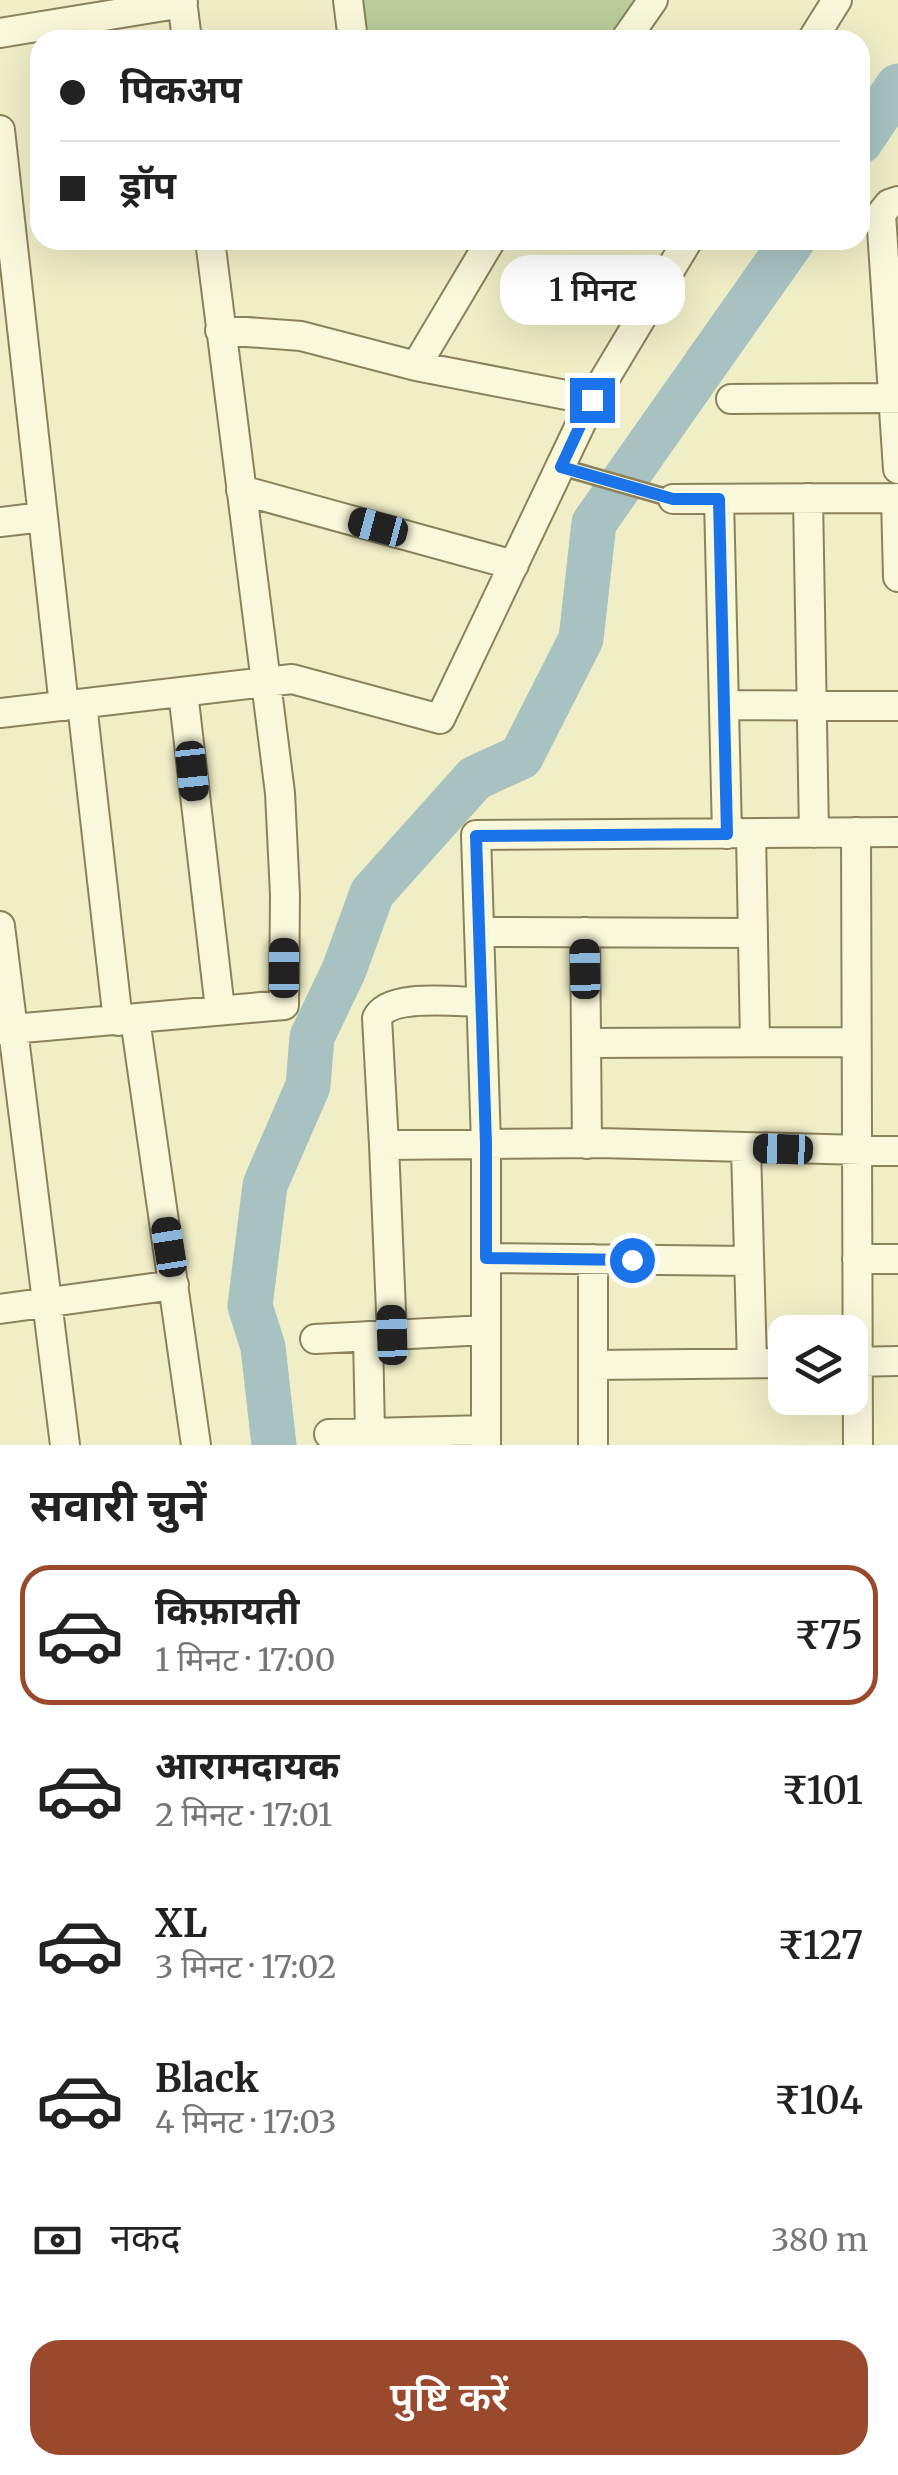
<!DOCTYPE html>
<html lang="hi">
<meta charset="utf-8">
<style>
body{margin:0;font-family:Merriweather,"Noto Sans Devanagari",serif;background:#f6f6f6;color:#222;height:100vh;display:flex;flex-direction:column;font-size:38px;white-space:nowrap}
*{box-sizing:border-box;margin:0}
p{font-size:32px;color:#767676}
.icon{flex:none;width:55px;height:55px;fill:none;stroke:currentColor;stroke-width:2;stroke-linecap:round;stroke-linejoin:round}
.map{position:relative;height:1445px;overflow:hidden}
.sheet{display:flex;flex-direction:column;background:#fff;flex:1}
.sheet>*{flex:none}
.guide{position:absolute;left:30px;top:30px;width:840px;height:220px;border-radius:30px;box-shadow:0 10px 40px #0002;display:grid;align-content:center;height:220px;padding:0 30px;background:#fff}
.fabs{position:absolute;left:768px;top:1315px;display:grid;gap:20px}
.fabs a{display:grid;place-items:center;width:100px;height:100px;border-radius:20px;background:#fff;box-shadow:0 10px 40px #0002;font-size:50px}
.end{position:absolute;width:45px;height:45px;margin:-22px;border:12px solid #1a73e8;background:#fff;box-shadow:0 0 0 5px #fff}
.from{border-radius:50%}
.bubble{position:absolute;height:70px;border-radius:30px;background:#fff;box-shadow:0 10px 40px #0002;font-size:32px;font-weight:600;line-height:70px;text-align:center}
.car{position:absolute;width:30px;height:60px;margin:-30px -15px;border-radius:12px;box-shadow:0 0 8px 2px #0007;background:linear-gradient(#222 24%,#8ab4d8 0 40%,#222 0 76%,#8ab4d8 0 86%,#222 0)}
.guide b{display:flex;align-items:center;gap:35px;height:95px;font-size:38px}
.guide b+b{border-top:2px solid #e0e0e0}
.guide i{width:25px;height:25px;background:#222}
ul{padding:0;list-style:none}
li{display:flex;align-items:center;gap:30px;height:140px;margin:0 20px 15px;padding:0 10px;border:5px solid transparent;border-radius:30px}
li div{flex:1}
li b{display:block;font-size:38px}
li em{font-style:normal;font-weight:600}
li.selected{border-color:#9a492c}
li>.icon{width:90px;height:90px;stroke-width:1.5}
h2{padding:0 30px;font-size:45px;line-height:120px}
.pay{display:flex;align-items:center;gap:25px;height:110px;padding:0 30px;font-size:38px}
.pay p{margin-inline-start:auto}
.button{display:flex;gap:20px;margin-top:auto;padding:20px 30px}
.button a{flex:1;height:115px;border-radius:30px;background:#9a492c;color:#fff;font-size:40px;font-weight:600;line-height:115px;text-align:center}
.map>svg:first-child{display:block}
.green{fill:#b9cd9b}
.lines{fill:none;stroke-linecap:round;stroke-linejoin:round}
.river{stroke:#a8c2c2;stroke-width:45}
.lane-casing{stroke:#8b825c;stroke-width:19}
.street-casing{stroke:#8b825c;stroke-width:32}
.lane{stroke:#f9f8db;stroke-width:14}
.street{stroke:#f9f8db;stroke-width:28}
.route{stroke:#1a73e8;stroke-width:12}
</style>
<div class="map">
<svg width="898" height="1445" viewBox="0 0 898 1445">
<rect width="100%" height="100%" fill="#efeec7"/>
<path class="green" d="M348 0H644L619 40H353Z"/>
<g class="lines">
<path class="river" d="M860 142 898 86
M274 1445 263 1347 250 1306 265 1185 308 1086 312 1037 344 970 372 893 475 778 521 757 581 639 594 523 793 240"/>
<g class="lane-casing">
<path id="lane" d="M561 467 673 499"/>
</g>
<g class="street-casing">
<path id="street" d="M182 0 187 40
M348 0 353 40
M0 33 183 3
M625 40 653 0
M812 40 837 0
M0 130 64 706
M898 201 889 204 881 214 898 469
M220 330 301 336 416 366 592 400
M416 366 491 240
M731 399 898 398
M241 490 514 565
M808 498 814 833
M896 498 898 577
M673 499 898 498
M719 499 727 834
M0 522 43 517
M183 692 220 1009
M82 704 118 1021
M724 705 898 706
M0 713 292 679 440 719 592 400 688 240
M856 832 858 1445
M751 834 755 1042
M0 926 65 1445
M479 932 753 933
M585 932 587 1144
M135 1019 196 1445
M0 1030 284 1005 285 895 280 793 210 240
M586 1043 856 1042
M384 1145 377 1018C389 993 455 1002 481 1002
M746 1148 752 1363
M486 1258 749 1261
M857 1259H898
M0 1309 174 1285
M392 1335 384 1145 600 1143 898 1151
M368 1336 370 1433
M315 1339 486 1330
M850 1362 898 1361
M593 1365 785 1363
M329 1434 486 1430
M486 1445V1144L476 835 898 832
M593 1445V1259"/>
</g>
<use href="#lane" class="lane"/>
<use href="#street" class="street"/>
</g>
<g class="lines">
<path class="route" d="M592 400 561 467 673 499H719L727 834 476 836 486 1144V1258L632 1260"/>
</g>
</svg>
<div class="fabs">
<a><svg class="icon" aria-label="layers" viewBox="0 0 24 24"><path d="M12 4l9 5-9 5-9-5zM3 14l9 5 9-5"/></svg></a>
</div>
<i class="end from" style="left:632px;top:1260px"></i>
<i class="end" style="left:592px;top:400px"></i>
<div class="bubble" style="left:500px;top:255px;width:185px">1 मिनट</div>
<i class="car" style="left:378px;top:527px;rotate:285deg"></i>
<i class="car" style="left:192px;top:771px;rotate:174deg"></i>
<i class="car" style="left:284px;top:968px;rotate:0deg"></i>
<i class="car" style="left:585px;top:969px;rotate:359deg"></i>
<i class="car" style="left:783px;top:1149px;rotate:272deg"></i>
<i class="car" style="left:169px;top:1247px;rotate:351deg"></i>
<i class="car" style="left:392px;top:1335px;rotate:358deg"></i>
<div class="guide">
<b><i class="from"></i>पिकअप</b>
<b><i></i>ड्रॉप</b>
</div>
</div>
<section class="sheet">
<h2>सवारी चुनें</h2>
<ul>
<li class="selected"><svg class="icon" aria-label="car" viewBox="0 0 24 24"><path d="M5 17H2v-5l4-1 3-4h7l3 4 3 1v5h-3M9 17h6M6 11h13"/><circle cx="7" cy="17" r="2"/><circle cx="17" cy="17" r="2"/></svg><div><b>किफ़ायती</b><p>1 मिनट · 17:00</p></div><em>₹75</em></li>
<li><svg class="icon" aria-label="car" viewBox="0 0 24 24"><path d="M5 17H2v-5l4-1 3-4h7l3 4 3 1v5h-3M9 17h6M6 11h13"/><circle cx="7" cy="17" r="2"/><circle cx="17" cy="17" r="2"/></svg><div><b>आरामदायक</b><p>2 मिनट · 17:01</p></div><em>₹101</em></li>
<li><svg class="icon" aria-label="car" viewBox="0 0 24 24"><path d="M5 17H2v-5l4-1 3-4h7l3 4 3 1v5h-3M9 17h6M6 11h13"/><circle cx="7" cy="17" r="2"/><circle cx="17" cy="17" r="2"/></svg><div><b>XL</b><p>3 मिनट · 17:02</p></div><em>₹127</em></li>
<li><svg class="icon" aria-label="car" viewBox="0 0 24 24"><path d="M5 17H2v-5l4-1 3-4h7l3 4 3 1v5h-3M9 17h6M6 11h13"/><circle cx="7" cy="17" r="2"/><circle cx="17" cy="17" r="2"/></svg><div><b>Black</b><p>4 मिनट · 17:03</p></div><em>₹104</em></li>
</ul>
<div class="pay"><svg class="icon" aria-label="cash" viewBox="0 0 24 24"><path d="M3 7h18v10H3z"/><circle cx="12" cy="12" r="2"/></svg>नकद<p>380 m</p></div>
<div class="button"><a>पुष्टि करें</a></div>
</section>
